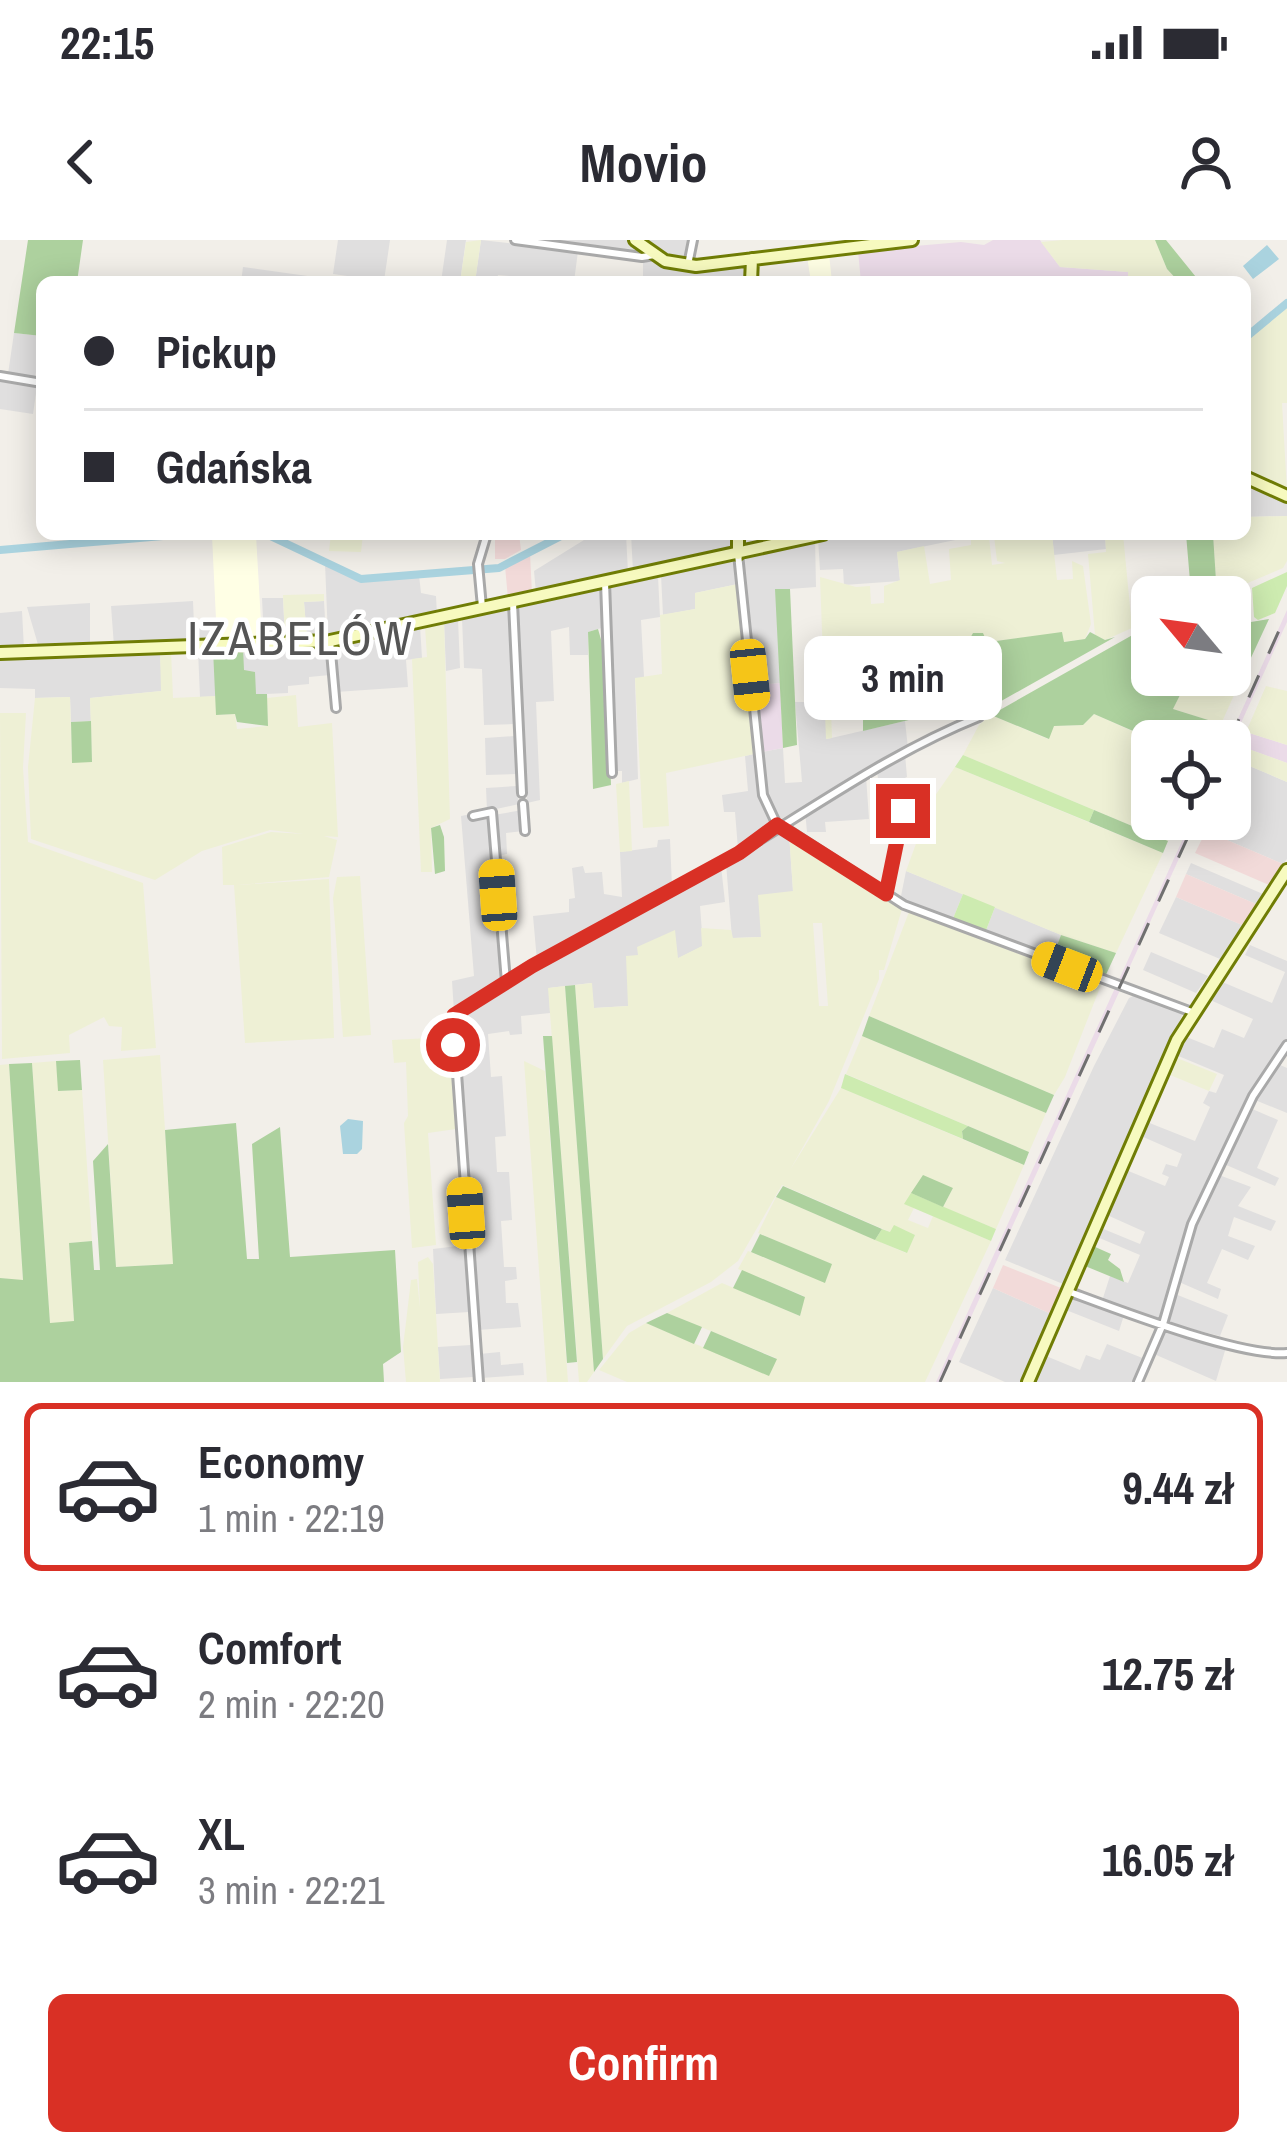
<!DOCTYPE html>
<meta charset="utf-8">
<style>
body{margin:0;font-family:"Archivo Narrow",sans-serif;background:#f7f7f7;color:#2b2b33;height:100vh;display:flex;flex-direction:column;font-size:45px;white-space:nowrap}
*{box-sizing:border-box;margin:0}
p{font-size:39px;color:#7c7c81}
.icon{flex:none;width:66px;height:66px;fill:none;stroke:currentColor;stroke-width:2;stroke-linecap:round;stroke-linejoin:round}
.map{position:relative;height:1142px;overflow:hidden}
.details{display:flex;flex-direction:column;background:#fff;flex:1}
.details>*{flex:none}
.top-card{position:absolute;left:36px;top:36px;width:1215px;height:264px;border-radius:18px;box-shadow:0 6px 30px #0003;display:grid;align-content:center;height:264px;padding:0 48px;background:#fff}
.needle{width:78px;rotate:299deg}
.controls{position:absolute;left:1131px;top:336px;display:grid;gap:24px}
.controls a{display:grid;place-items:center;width:120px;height:120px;border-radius:18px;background:#fff;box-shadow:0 6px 30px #0003;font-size:60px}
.end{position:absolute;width:54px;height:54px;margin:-27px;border:15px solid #d93025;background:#fff;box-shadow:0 0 0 6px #fff}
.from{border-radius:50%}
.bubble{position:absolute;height:84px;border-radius:18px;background:#fff;box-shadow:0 6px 30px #0003;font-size:39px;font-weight:700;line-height:84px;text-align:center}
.car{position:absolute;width:36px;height:72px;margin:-36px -18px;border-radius:15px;box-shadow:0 0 9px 3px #0007;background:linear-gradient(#f5c518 24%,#345 0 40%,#f5c518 0 76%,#345 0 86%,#f5c518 0)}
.top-card b{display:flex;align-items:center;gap:42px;height:114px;font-size:45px}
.top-card b+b{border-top:3px solid #e1e1e2}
.top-card i{width:30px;height:30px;background:#2b2b33}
ul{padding:21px 0 0;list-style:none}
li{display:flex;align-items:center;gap:36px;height:168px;margin:0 24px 18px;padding:0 24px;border:6px solid transparent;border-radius:18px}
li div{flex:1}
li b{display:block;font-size:45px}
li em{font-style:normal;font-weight:700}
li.on{border-color:#d93025}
li>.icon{width:108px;height:108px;stroke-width:1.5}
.cta{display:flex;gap:24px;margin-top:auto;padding:24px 48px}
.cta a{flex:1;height:138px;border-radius:18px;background:#d93025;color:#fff;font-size:48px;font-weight:700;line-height:138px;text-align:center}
.status{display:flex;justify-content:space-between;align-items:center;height:84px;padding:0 60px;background:#fff;direction:ltr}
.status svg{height:33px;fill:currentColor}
header{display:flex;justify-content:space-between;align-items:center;height:156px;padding:0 48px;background:#fff;font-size:54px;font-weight:700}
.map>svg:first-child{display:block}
.residential{fill:#e0dfdf}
.commercial{fill:#f2dad9}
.industrial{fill:#ebdbe8}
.education{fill:#ffffe5}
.farmland{fill:#eef0d5;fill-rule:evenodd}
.grass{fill:#cdebb0}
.forest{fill:#add19e}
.water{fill:#aad3df}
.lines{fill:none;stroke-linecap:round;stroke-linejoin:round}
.river{stroke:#aad3df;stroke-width:8}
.street-casing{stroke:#a9a9a9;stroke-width:12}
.secondary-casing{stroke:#707d05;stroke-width:16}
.street{stroke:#fff;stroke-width:6}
.secondary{stroke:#f7fabf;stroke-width:10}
.rail{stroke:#707070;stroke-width:3;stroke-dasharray:24 24;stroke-linecap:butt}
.route{stroke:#d93025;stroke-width:15}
.labels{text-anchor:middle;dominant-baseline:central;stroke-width:9;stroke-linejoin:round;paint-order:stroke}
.quarter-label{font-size:48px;letter-spacing:3px;fill:#555;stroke:#fff}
</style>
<div class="status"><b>22:15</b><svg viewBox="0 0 49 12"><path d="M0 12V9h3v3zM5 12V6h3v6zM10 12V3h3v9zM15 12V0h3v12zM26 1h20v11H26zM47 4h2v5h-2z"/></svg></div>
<header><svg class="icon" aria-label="back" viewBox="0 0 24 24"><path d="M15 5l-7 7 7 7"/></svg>Movio<svg class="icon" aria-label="person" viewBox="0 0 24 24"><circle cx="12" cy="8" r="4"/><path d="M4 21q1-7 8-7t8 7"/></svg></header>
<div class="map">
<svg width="1287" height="1142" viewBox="0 0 1287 1142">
<rect width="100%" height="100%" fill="#f2efe9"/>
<path class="residential" d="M338 0H390L384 41 333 34Z
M447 0H466L460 42H441Z
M481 0 578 11 574 42 498 35 496 42H475Z
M631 0 642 13 547 1 548 0Z
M642 0H691L686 22 649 8Z
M643 20 688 31 744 26 747 42H643Z
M243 27 329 39V42H241Z
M14 93 42 96 35 138 8 134Z
M0 140 37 146 33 174 0 169Z
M1245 241 1287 261V276L1245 277Z
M604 294H626L628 333 536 353 534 331 584 300Z
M631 294H734V308L633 332Z
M838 294H1003V295L971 300 970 297 897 312 900 341 844 345 843 329 820 330 818 298Z
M1052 294H1105L1106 309 1054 315Z
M815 298 816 347 776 350 780 443 754 445 743 322 748 316Z
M735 318 738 344 695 353V369L663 375 661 335Z
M325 323 362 340 419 335 421 353 436 356 437 375 328 397Z
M658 336 660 377 641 380 644 437 635 439 638 539 622 543V531H614L607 345Z
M604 346 605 387 588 392V415H570L569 387 551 391 554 461 536 462 540 560 527 563 516 369 519 365Z
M262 358H283L285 399 264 400Z
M193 361 194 385 216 384 217 400 114 406 111 366Z
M324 361 326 397 307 398 304 362Z
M90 363V406L39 408 27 367Z
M509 367 514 484 484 485 482 429 464 428 462 378Z
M22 371 24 409H0V373Z
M458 379 460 428 446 431 444 381Z
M420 386 422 418 406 420 408 447 336 452 333 404Z
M328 406 330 435 309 437V444L288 446V453L200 457 198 410Z
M160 411 162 451 90 458 91 481 71 482 70 457 35 458V449L0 448V415Z
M795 462H825L827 499 905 481 908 508 779 580 769 565 762 512 783 508 785 543 802 542Z
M515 496 517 534 486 535 485 498Z
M754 514 763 566 772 587 738 609 735 572H724L722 555 748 551 745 516Z
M905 514 907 537 879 549 877 529Z
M1233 519 1287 542V619L1283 624 1206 591 1210 579H1230Z
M866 536 869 579 825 582 826 592H807L805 571Z
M517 546 519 564 487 571 486 548Z
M522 570 523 591 506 593 507 614 497 616 494 575Z
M471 574 472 580 491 576 503 742 454 772 452 741 474 736 461 576Z
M781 588 789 593 793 651 761 697 732 698 726 623Z
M670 599 672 647 537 721 533 676 569 672V659L575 658 572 628 583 626 585 633 602 632 604 654 622 657 620 612 657 607 658 600Z
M1191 623 1263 654 1256 664 1186 634Z
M721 626 725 662 700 666 703 706 677 719 674 691 638 715 628 766 594 768 591 743 549 748 550 773 521 776 522 794 510 795 509 791 488 794 491 837 502 836 506 896 495 897 497 932H509L512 980 501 981 504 1027H516L517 1039 505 1041 506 1063H518L521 1087 477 1090 454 778 545 722Z
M906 631 963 654 952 681 900 661Z
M1176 657 1242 685 1220 719 1159 693Z
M995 667 1061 695 1052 719 985 693Z
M1250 705 1287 721V800L1254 848 1190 981 1158 1080 1102 1061 1110 1036 1128 1043 1140 1015 1097 997 1101 988 1140 1004 1145 992 1107 975 1126 930 1165 946 1169 937 1162 934 1166 924 1177 927 1182 914 1141 896 1147 882 1195 901 1210 867 1203 863 1209 851 1216 853 1224 835 1176 815 1184 796 1214 808 1222 789 1244 798 1253 779 1208 759 1220 741 1272 763 1285 732 1245 715Z
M1151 712 1208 736 1196 753 1143 730Z
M1135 755 1184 771 1063 1044 1005 1020 1094 826 1129 758Z
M1278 824 1287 828V873L1255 860Z
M1250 868 1278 880 1257 928 1279 938 1275 946 1224 924Z
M1219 935 1251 947 1238 966 1276 981 1271 991 1234 977 1228 996 1255 1006 1248 1020 1222 1009 1207 1043 1221 1049 1218 1059 1179 1042 1191 996Z
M465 1005 469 1072 436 1074 433 1009Z
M993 1048 1051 1074 1022 1142H1005L959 1122Z
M1175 1054 1228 1075 1220 1096 1168 1083Z
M1072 1056 1124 1075 1119 1091 1066 1070Z
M1166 1088 1227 1104 1216 1141 1154 1114Z
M1107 1104 1145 1119 1135 1142H1035L1046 1116 1080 1130 1086 1115 1100 1120Z
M471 1105 473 1137 440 1139 438 1107Z
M500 1112 501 1125 523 1123 524 1135 481 1138 479 1114Z"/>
<path class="commercial" d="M495 294H519L521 310 505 319H495Z
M530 313 532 354 508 359 505 326Z
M1206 591 1283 624 1269 645 1195 613Z
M1186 634 1256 664 1242 685 1176 657Z
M1003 1025 1061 1048 1051 1074 993 1048Z"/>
<path class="industrial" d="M993 0H1040L1060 27 1129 32 1128 42H861L858 11 961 2 984 5Z
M1287 370V382L1230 507 1228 501Z
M780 443 783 508 762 512 754 445Z
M1246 492 1287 505V523L1240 506Z
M1192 579H1197L1121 746 1117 744Z
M1115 748 1120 750 947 1130 941 1142H936Z"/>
<path class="education" d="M829 14 832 42H811L807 16Z
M256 295 262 400H217L212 296Z"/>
<path class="farmland" d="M481 0 475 42H460L466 2Z
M1063 0H1155L1167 29 1179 42H1128V32L1060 27 1041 2Z
M1287 65V163H1282L1287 252 1245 233V100Z
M1287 276V321L1283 328 1217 356 1213 294H1245V277Z
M331 294H363L361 312 329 311Z
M1010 294H1052L1057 340 1073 339 1072 321 1083 326 1091 384 1085 399 1063 402 1062 393 996 401 990 405 936 406 891 427 877 442 863 448 865 468 831 470 832 498 826 499 820 337 856 347 870 346 871 364 884 363V346L900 340 897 312 924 306 930 344 951 340 949 309 971 305V300L989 297 992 325 1005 323 997 321 994 296Z
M1105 294H1123L1132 388 1105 400 1095 395 1088 314 1106 312Z
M738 344 754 514 666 533 669 586 643 588 635 438 662 434 660 375 695 369V353Z
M324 354V361L304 362 307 398 285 399 283 355Z
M444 381 450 579 431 588 432 632H421L412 419 427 417 425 386Z
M160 411H171L173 458 216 456 217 475 235 474 237 489 268 486 267 458 296 455 298 487 332 483 338 597 324 596 337 600 329 637 238 645 329 639 334 798 245 803 234 645H223L222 607 271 592 304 594 270 590 202 611 155 640 31 599 28 527 35 458 70 457 72 522 92 521 90 458 161 451Z
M1230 417 1249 422 1221 484 1173 469 1183 448 1135 436 1152 428V435H1230Z
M1266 446 1287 451V505L1246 492Z
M0 473H26L23 528 28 602 143 643 156 808 121 811 122 787 109 786 104 777 69 795 70 813 2 819Z
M1094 474 1139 494 1148 484 1189 501H1152V579H1178L1168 601 963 515 979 485 991 475 1048 499 1053 486 1083 485Z
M1240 506 1287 523V542L1233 519Z
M955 527 1163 613 1116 713 1061 695 906 631 932 560Z
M629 541 632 611 620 612 616 544Z
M789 593 902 669 884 730H879V739L829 861 790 930 841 848 1024 925 996 989 943 967 953 948 905 964 914 968 908 980 928 988 933 976 991 1001 925 1142H627L599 1130 629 1093 646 1083 769 1135 776 1118 667 1073 722 1043 800 1076 804 1056 738 1029 748 1011 825 1042 831 1024 758 993 776 957 906 1013 915 995 890 992 782 945 738 1021 711 1042 627 1086 603 1119 575 745 592 743 594 768 628 766 626 716 638 715 637 707 675 690 678 718 702 706 701 688 731 690 733 698 761 697 758 655 793 651ZM813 683H822L828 766H819Z
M360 636 371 795 343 797 333 658 337 637Z
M909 672 1101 745 1065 837 1054 855 869 776Z
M565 746 594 1132 587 1142H579L548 748Z
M862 796 1046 873 1029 912 846 834Z
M448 797 456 889 428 893 436 1005 412 1008 404 883 408 876 406 822 394 823 392 800Z
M160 815 174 1024 116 1027 103 820Z
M1177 818 1217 834 1209 851 1170 835Z
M56 821 59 851 82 850 92 1001 69 1003 74 1082 50 1084 32 823Z
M524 821 545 831 568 1142H547Z
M9 824 23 1041 0 1038V825Z
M428 1017 433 1024 440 1142H406L403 1107 411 1040 417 1039 420 1068 418 1022Z"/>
<path class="grass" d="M1287 332V346L1275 373 1258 380 1254 377 1252 348Z
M963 515 1094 570 1089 582 955 527Z
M963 654 995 667 985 693 952 681Z
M845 834 968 886 962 891 963 899 841 848Z
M911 953 996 989 991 1001 904 964Z
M894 985 915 995 907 1013 875 1000 882 989 890 992Z"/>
<path class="forest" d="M28 0H83L77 42H42V96L14 93Z
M1155 0H1166L1200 42H1179L1167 29Z
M1186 294H1213L1217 356 1178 357 1177 352 1190 341Z
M790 349 797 505 783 508 775 349Z
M1245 378 1251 382 1269 379 1249 422 1230 417V386Z
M1152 384V428L1137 436 1184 447 1173 469 1221 484 1213 501H1189L1149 484 1140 494 1094 474 1083 485 1054 486 1049 499 991 475Z
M598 389 606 417 611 545 593 549 588 392Z
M1062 392 1064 402 1085 399 1090 392 1105 400 1115 397 980 473 968 474 940 431 947 407 967 404 973 393H983L986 400 982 406 996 401Z
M243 408 244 430 255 432 256 454H267L268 486 237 482 235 474 216 475 213 409Z
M928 410 913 479 863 491V448L877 441 876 422 890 420 892 426Z
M91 481 92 522 72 523 71 482Z
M1094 570 1168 601 1163 613 1089 582Z
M440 585 444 597 445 631 435 634 431 588Z
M1061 695 1116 713 1104 739 1052 719Z
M575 745 603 1119 594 1132 565 746Z
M869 776 1054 855 1046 873 862 796Z
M543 796H552L577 1122 567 1123Z
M80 820 82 850 58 851 56 821Z
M32 823 50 1083 74 1081 69 1003 92 1001 94 1030H100L93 921 108 904 116 1027 173 1024 165 890 236 883 247 1019H259L252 904 280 887 290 1017 395 1010 401 1112 383 1124 384 1142H0V1038L23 1040 9 824Z
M968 886 1029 912 1024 925 963 899 962 891Z
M923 935 953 948 943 967 911 953Z
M783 946 882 989 875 1000 776 957Z
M760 994 832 1024 825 1043 751 1012Z
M1093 1006 1111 1014 1108 1020 1120 1029 1124 1042 1085 1026Z
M742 1030 805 1057 800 1076 733 1048Z
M667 1073 702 1087 694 1104 646 1083Z
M711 1091 777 1119 769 1136 703 1108Z"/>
<path class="water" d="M1267 5 1279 19 1253 39 1243 26Z
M348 879 363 881 362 909 357 914H343L340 886Z"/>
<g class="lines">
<path class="river" d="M1245 98 1287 63
M266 294 361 339 499 328 565 294
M0 310 186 294"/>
<g class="street-casing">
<path id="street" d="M515 0 642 17 654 15
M688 25 693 0
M0 136 42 143
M738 314 763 555 777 585
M605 342 612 533
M513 363 522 553
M482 367 478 324 487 294
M330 401 336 468
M523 564 525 591
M473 576 492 572 506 742
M782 586 904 665 1192 772
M886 654 903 571
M1067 1051C1116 1069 1240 1117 1287 1113
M479 1142 453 777C542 712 646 669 740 612 818 565 892 512 979 477
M1138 1142 1163 1084 1192 984 1253 856 1287 805"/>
</g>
<g class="secondary-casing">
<path id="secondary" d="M635 0 665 21 696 26 912 0
M751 42 752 19
M1245 237 1287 256
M738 294V314
M0 413 330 401 823 294
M1028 1142 1177 800 1287 630"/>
</g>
<use href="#street" class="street"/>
<use href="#secondary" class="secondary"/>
<path class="rail" d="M1229 501 1287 373
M940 1142 1196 579"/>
</g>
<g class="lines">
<path class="route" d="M453 805 454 775 532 726 739 613 777 585 886 654 903 571"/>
</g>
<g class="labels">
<g class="quarter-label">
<text x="301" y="397">IZABELÓW</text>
</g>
</g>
</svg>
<div class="controls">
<a><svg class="needle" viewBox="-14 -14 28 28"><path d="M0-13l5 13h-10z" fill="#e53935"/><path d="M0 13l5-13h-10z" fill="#7c7c81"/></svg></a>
<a><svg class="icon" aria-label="locate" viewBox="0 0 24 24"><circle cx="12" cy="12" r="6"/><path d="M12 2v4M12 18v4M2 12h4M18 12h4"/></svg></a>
</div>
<i class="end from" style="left:453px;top:805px"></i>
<i class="end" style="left:903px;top:571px"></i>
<div class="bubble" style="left:804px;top:396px;width:198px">3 min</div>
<i class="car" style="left:750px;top:435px;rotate:174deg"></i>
<i class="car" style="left:498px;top:655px;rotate:356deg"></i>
<i class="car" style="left:1067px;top:727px;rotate:291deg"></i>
<i class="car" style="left:466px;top:973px;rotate:356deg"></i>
<div class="top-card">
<b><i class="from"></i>Pickup</b>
<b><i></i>Gdańska</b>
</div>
</div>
<section class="details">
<ul>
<li class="on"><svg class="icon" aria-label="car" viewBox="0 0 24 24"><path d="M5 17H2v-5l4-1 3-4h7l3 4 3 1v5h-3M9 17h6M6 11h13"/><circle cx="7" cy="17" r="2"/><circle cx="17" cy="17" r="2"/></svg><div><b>Economy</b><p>1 min · 22:19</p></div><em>9.44 zł</em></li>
<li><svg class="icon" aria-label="car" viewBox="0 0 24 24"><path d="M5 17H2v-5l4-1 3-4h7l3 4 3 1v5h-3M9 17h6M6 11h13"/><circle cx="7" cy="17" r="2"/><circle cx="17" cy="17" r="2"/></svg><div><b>Comfort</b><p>2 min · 22:20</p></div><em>12.75 zł</em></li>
<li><svg class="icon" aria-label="car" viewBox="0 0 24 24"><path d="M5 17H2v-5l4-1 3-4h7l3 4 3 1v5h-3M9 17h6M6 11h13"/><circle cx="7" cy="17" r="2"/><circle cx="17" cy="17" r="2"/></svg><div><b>XL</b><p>3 min · 22:21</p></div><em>16.05 zł</em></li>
</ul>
<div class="cta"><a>Confirm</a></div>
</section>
